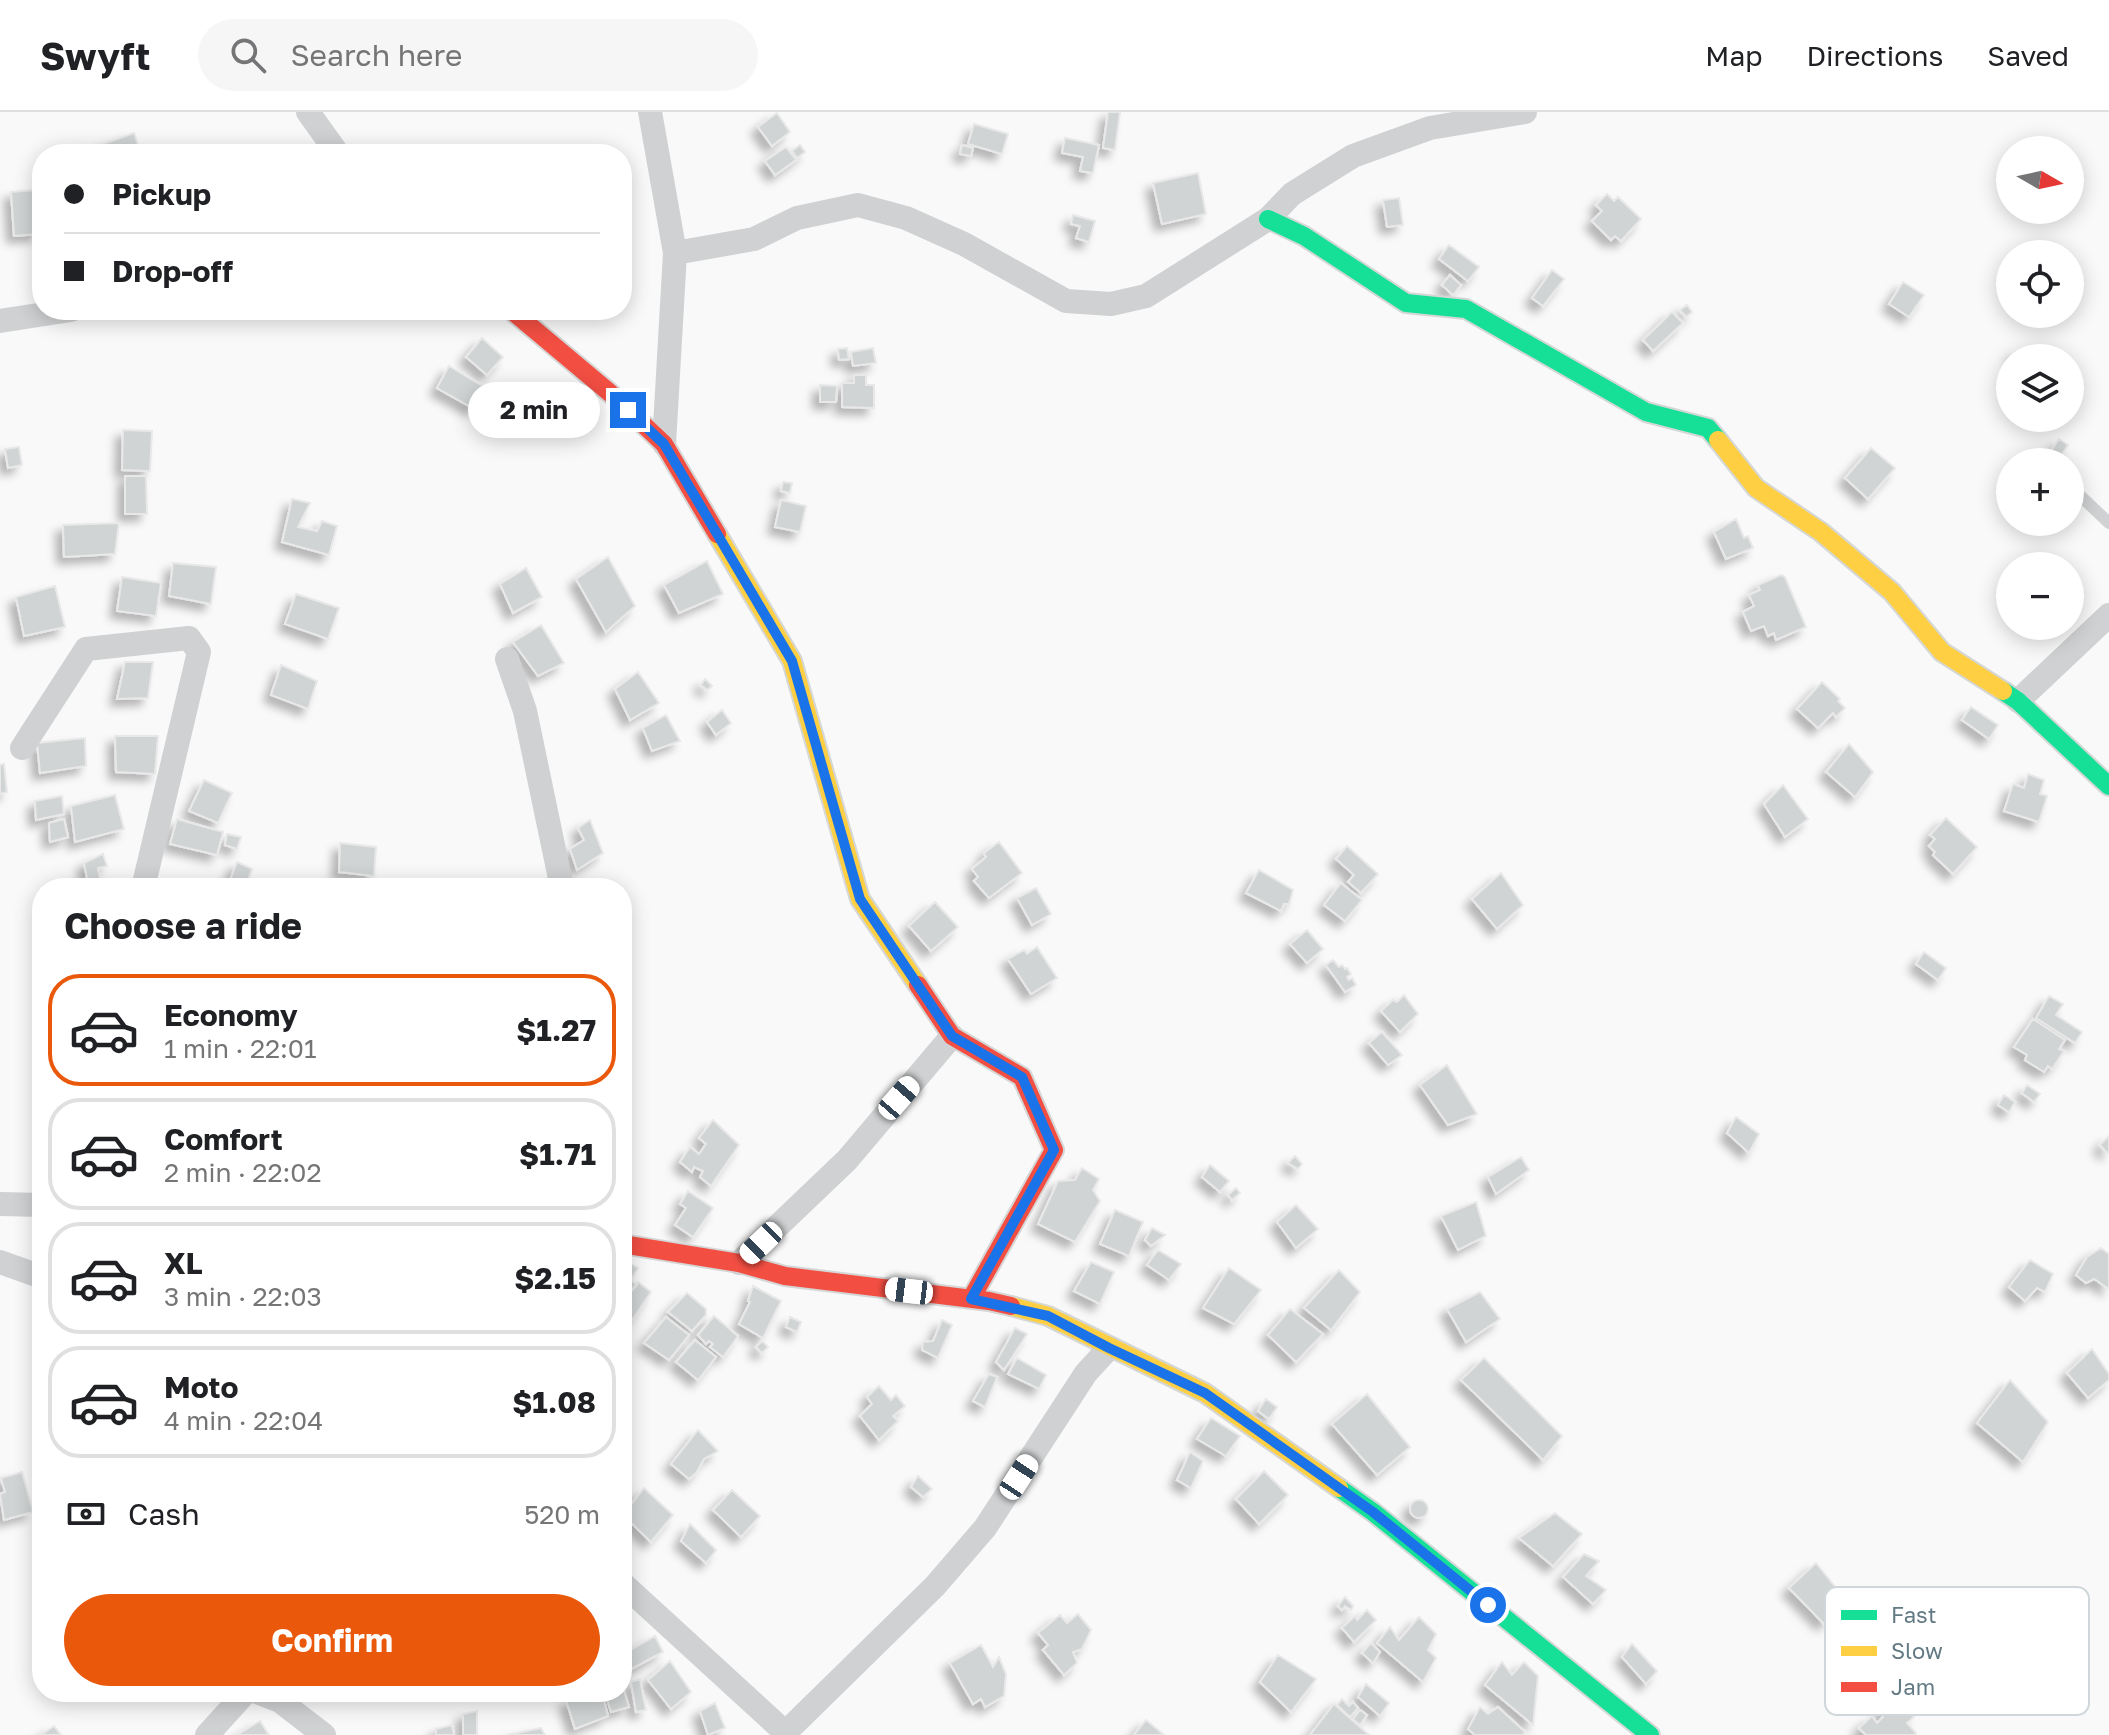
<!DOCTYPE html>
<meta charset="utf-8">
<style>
body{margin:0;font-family:"Golos Text",sans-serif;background:#f6f6f6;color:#202124;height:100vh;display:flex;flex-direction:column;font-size:30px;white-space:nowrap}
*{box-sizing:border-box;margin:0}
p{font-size:26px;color:#757577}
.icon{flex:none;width:44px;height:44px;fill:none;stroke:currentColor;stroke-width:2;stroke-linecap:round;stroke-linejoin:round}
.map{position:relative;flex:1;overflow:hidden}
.panel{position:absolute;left:32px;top:766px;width:600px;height:824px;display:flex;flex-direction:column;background:#fff;border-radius:32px;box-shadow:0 4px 20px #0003}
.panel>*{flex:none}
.hud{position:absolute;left:32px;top:32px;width:600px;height:176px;border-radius:32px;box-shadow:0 4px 20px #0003;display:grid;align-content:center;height:176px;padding:0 32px;background:#fff}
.needle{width:52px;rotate:99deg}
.buttons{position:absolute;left:1996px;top:24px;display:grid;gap:16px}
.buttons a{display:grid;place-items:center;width:88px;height:88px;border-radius:50%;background:#fff;box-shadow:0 4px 20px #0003;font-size:40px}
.end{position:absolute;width:36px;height:36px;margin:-18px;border:10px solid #1a73e8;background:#fff;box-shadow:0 0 0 4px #fff}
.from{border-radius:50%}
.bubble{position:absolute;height:56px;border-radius:28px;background:#fff;box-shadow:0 4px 20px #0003;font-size:26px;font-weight:700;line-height:56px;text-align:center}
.car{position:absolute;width:24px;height:48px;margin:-24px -12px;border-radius:10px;box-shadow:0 0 6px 2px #0007;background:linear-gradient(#fff 24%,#345 0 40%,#fff 0 76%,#345 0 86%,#fff 0)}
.hud b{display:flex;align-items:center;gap:28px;height:76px;font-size:30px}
.hud b+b{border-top:2px solid #e0e0e0}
.hud i{width:20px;height:20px;background:#202124}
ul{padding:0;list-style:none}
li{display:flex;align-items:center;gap:24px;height:112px;margin:0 16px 12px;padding:0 16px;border:4px solid #e0e0e0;border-radius:32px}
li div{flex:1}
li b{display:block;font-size:30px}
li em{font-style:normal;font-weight:700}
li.on{border-color:#ea580c}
li>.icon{width:72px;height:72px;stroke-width:1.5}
h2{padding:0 32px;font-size:36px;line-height:96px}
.pay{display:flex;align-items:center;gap:20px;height:88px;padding:0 32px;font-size:30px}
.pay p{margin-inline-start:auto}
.button{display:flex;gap:16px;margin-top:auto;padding:16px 32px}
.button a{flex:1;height:92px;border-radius:48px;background:#ea580c;color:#fff;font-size:32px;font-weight:700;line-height:92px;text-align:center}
header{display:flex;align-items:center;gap:48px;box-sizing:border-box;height:112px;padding:0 40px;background:#fff;border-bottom:2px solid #e0e0e0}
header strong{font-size:38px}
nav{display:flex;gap:44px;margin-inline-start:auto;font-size:28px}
.search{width:560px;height:72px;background:#f6f6f6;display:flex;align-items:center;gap:20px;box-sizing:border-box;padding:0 28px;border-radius:44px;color:#757577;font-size:30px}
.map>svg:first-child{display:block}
.building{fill:#d1d4d4;stroke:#e8e8e8;stroke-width:2;filter:url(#shadow)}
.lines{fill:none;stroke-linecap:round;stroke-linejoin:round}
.fast-casing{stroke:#d5d7d7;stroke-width:22}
.slow-casing{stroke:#d5d7d7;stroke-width:22}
.jam-casing{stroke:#d5d7d7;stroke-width:22}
.lane{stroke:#cfd1d2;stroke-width:12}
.street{stroke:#cfd1d2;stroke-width:24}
.fast{stroke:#16e098;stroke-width:18}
.slow{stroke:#ffcf43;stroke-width:18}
.jam{stroke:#f24e42;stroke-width:18}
.route{stroke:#1a73e8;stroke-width:10}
.key{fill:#fff;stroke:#d0d7da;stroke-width:2}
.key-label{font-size:22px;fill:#637a85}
</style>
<header>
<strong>Swyft</strong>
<div class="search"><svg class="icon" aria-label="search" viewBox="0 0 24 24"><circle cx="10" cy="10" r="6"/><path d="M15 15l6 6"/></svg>Search here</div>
<nav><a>Map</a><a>Directions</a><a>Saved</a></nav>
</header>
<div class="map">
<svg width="2109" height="1623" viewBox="0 0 2109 1623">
<defs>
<filter id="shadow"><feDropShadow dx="-7" dy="7" stdDeviation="4" flood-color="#0004"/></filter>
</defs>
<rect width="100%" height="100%" fill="#f9f9f9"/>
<path class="building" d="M1108 0H1120L1115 38 1103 36Z
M777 1 790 20 772 34 758 15Z
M974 12 1008 22 1002 42 968 32Z
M134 21 141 42H94L92 36Z
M1065 26 1099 33 1093 61 1080 59 1083 45 1062 41Z
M800 33 805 40 797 46 792 39Z
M962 33 973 36 971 44 960 42Z
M786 35 796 48 775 63 765 49Z
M1198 61 1206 102 1162 112 1153 71Z
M36 78 39 122 14 124 11 80Z
M1607 82 1614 89 1618 85 1641 107 1621 129 1615 124 1611 128 1592 109 1602 99 1596 93Z
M1399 86 1403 113 1387 115 1383 88Z
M1073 103 1095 109 1089 130 1076 126 1080 114 1071 112Z
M1449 133 1479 155 1468 169 1439 147Z
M1552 158 1564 167 1543 194 1532 186Z
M1450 163 1461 173 1453 183 1442 173Z
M1903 170 1924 183 1909 205 1889 192Z
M1687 193 1692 200 1686 205 1680 198Z
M1672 200 1683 211 1653 239 1643 228Z
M482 226 503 245 487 263 466 245Z
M847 236 849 247 839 248 838 237Z
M873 236 876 251 853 254 851 240Z
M2016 240 2037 246H2014Z
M449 254 486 276 474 297 437 276Z
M854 263H866V273H874V296L842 295V271H854Z
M820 273 837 274 836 290H820Z
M123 318 152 319 150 359 122 358Z
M2059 327 2068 333 2058 348 2049 342Z
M19 335 22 353 8 356 5 337Z
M1871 336 1895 356 1868 387 1845 366Z
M125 364H146L147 402H125Z
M783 370 792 371 790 381 781 379Z
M292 387 310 391 298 415 317 419 322 409 337 414 329 443 282 430Z
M781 388 806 394 800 420 775 415Z
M1736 407 1744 426 1748 424 1753 436 1726 447 1714 420Z
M119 411 115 442 64 445 63 413Z
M608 445 635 494 606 520 576 467Z
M707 449 723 482 679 501 664 473Z
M173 451 216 455 211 492 169 484Z
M526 456 542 485 513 501 500 472Z
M1781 463 1785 465 1806 515 1776 528 1774 521 1768 524 1764 514 1751 519 1743 500 1754 494 1749 483 1760 478 1758 473Z
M122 465 161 471 156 504 117 499Z
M55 474 65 515 24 524 16 485Z
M296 482 339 496 328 527 285 512Z
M541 513 564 551 538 564 513 530Z
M125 550H153L148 586 117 587Z
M281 553 317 569 308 597 271 583Z
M638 560 659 591 630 608 615 577Z
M705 567 712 574 707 578 701 573Z
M1822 570 1840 587 1838 589 1845 596 1836 605 1833 601 1818 616 1797 597Z
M1971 595 1998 613 1989 627 1962 608Z
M722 598 731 611 716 623 707 610Z
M666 603 680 629 652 639 643 616Z
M115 624H158L155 662 116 660Z
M85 626 86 654 40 661 37 631Z
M1849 632 1873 660 1855 685 1826 660Z
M4 652 7 680 0 682V653Z
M2028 662 2044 668 2040 682 2047 684 2039 710 2004 699 2013 672 2024 676Z
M204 668 232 681 218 711 189 699Z
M1783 673 1808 707 1785 725 1764 692Z
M115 683 124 717 75 730 71 694Z
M62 684 64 702 36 708 35 689Z
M1946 706 1977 735 1953 762 1933 743 1935 740 1929 734 1935 727 1930 723Z
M64 707 68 725 50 730 49 711Z
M177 707 223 720 217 743 170 732Z
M590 708 603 741 577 758 570 737 584 728 578 716Z
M227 722 241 725 237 737 225 733Z
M999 730 1022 761 989 786 974 769 978 765 972 757 986 745 984 741Z
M340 731 376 735 374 764 339 760Z
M1347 734 1378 762 1361 781 1348 770 1354 763 1336 747Z
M103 742 107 754 98 756 101 773 116 770V776H89L84 751Z
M237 750 252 757 245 776H227Z
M1259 758 1293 778 1289 792H1284L1281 799 1246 781Z
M1501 761 1523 793 1497 817 1472 787Z
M1341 771 1362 788 1345 809 1324 793Z
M1036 776 1051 802 1032 813 1017 786Z
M935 790 958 815 931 839 909 814Z
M1307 818 1323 837 1307 851 1290 832Z
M1037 835 1057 866 1031 882 1008 847 1024 838 1027 842Z
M1924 840 1946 856 1938 868 1916 852Z
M1333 848 1339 855 1342 853 1345 857 1347 856 1351 862 1347 865 1349 868 1352 866 1356 873 1345 880 1326 853Z
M1404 883 1418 902 1400 920 1381 899 1393 888 1397 890Z
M2049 884 2063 892 2056 903 2082 920 2075 931 2036 906Z
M2033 907 2065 928 2059 937 2064 939 2052 957 2048 954 2044 960 2025 948 2027 943 2014 935Z
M1382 920 1402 943 1388 953 1369 931Z
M1447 953 1477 1002 1448 1013 1420 973Z
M2027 973 2040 982 2034 990 2022 981Z
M2004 983 2015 990 2009 1000 1998 993Z
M1736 1005 1759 1022 1749 1041 1727 1021Z
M713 1008 739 1033 711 1074 700 1065 703 1059 694 1055 692 1060 680 1050 690 1035 699 1042 706 1032 699 1026Z
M2109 1024V1040L2107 1041 2100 1033Z
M1295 1044 1302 1052 1298 1057 1288 1051Z
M1521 1045 1529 1058 1496 1082 1488 1065Z
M1210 1053 1229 1069 1220 1080 1202 1065Z
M1082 1056 1099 1067 1093 1078 1100 1089 1075 1130 1038 1112 1058 1069 1075 1068Z
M1236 1076 1240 1081 1232 1088 1228 1083Z
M688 1079 713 1096 693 1125 675 1113 686 1096 680 1092Z
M1476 1090 1486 1124 1458 1138 1441 1104Z
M1296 1093 1318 1117 1296 1136 1277 1110Z
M1115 1098 1143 1110 1129 1144 1100 1132Z
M1152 1116 1165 1123 1151 1134 1145 1128Z
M2101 1136 2109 1142V1177L2094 1167 2086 1171 2076 1163 2087 1145Z
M1158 1138 1181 1152 1169 1168 1147 1153Z
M622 1147 638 1156 631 1168 637 1173 627 1184 622 1183Z
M2030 1148 2053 1162 2045 1180 2037 1176 2025 1189 2009 1175Z
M1091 1150 1114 1160 1100 1192 1074 1179Z
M1229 1156 1261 1178 1234 1212 1203 1196Z
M1339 1158 1360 1180 1331 1218 1304 1196Z
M638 1170 651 1180 633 1207 622 1199V1191Z
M753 1174 781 1189 763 1226 739 1212 750 1190 748 1189Z
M1480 1180 1500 1207 1466 1230 1447 1197Z
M687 1181 706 1197V1203L692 1219 668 1200Z
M1290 1197 1323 1222 1296 1250 1268 1223Z
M714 1204 738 1224 723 1245 710 1235 713 1232 709 1229 706 1232 698 1223Z
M666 1205 689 1223 669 1248 644 1231Z
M790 1205 801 1210 797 1220 786 1215Z
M942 1208 952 1213 938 1246 922 1238 923 1230 933 1229Z
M1015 1216 1027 1222 1004 1258 996 1250Z
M695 1228 716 1245 698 1268 676 1250Z
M762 1229 768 1235 762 1241 756 1235Z
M2092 1237 2109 1262V1268L2088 1286 2067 1261Z
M1017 1246 1046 1263 1039 1277 1008 1262Z
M1484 1246 1562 1324 1543 1348 1461 1268Z
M989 1262 997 1265 985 1295 973 1289Z
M2010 1268 2048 1310 2023 1350 1977 1311Z
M879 1274 891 1288 896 1283 905 1294 893 1304 898 1309 879 1328 860 1304 872 1292 867 1285Z
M1367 1282 1410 1335 1377 1363 1332 1312Z
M1266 1287 1277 1295 1269 1307 1258 1299Z
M1211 1306 1240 1324 1226 1344 1197 1327Z
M698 1318 718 1339 704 1347 696 1361 689 1367 671 1352Z
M1190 1340 1203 1349 1191 1376 1177 1368Z
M1264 1359 1288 1383 1259 1412 1236 1387Z
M22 1360 33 1400 4 1408 0 1382 5 1380 1 1366Z
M918 1364 932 1377 923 1385 911 1375Z
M644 1376 673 1403 651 1430 623 1403Z
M732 1378 760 1404 741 1425 713 1398Z
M1410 1397a9 9 0 1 1 18 0a9 9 0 1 1-18 0Z
M1555 1401 1582 1422 1553 1454 1519 1426Z
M690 1412 716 1438 706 1451 681 1429Z
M1584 1442 1599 1449 1586 1464 1606 1478 1593 1492 1563 1465Z
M1816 1451 1844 1486 1824 1512 1789 1476Z
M1345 1485 1353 1494 1351 1498 1345 1494 1342 1498 1338 1494Z
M1367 1498 1376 1508 1354 1530 1342 1516 1355 1504 1357 1508Z
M1078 1502 1091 1518 1082 1537 1073 1540 1077 1551 1064 1563 1043 1538 1048 1533 1038 1521 1060 1503 1067 1511Z
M1419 1505 1436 1522 1428 1538 1436 1546 1423 1570 1377 1531 1390 1515 1399 1528Z
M655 1524 663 1540 622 1562V1543Z
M1371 1531 1380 1540 1373 1551 1362 1541Z
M1632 1532 1657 1559 1646 1572 1622 1545Z
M981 1533 993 1555 999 1545 1006 1562 1004 1584 985 1595 981 1587 973 1592 950 1551Z
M1278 1543 1316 1567 1291 1600 1260 1570Z
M670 1549 691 1580 671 1597 648 1568Z
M1502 1550 1512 1563 1524 1550 1538 1564 1533 1613 1485 1573Z
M640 1567 646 1598 636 1600 631 1570Z
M622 1572 629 1595 611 1600 605 1580H622Z
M1366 1572 1389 1591 1380 1604 1358 1585Z
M602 1581 608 1604 575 1617 566 1588Z
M1902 1586 1912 1597 1909 1600 1914 1605 1907 1611 1916 1621 1914 1623H1866L1859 1616 1872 1604 1877 1611 1883 1605 1879 1600 1891 1589 1895 1593Z
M1342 1587 1349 1594 1353 1590 1358 1596 1350 1605 1337 1593Z
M715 1591 725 1616 708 1623 700 1599Z
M1334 1592 1369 1623H1310Z
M1480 1595 1488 1602 1498 1595 1525 1620 1523 1623H1475L1468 1617Z
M1360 1598 1367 1603 1360 1613 1353 1607Z
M477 1599V1623H463V1602Z
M1146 1608 1164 1623H1134Z
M260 1609 269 1623H237Z
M452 1613 454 1623H436V1617Z
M54 1614 61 1623H41Z
M541 1616 545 1623H507Z"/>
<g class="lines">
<g class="fast-casing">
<path id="fast" d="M1268 107 1304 124 1406 191 1466 197 1646 300 1708 316 1718 328
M2003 579 2018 589 2109 674
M1339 1376 1373 1400 1650 1623"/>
</g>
<g class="slow-casing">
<path id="slow" d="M1718 328 1756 376 1821 420 1892 480 1942 540 2003 579
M717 422 792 549 860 787 918 873
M1011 1194 1048 1204 1205 1281 1339 1376"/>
</g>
<g class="jam-casing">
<path id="jam" d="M511 198 610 281 664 332 717 422
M918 873 952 924 1022 965 1054 1038 971 1187
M622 1132 739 1151 785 1164 989 1189 1011 1194"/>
</g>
<path class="lane" d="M2070 374 2109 411"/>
<path class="street" d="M308 0 338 42
M650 0 675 141 664 332
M675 141 754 127 797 106 858 93 906 106 964 132 1066 189 1111 192 1146 184 1268 107 1292 82 1353 44 1430 16 1525 0
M0 209 71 198
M507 547 525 599 562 776
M2018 589 2109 503
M22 636 86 537 189 526 199 540 143 776
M0 1092 42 1093
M0 1150 42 1165
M739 1151 847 1048 952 924
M622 1471 788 1623
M257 1580 280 1589 324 1623
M786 1620 935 1474 985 1416 1086 1261 1109 1236
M207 1623 246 1580"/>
<use href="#fast" class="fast"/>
<use href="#slow" class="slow"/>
<use href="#jam" class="jam"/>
</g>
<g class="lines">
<path class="route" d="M628 298 664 332 792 549 860 787 952 924 1022 965 1054 1038 971 1187 1048 1204 1109 1236 1205 1281 1373 1400 1488 1493"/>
</g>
<rect x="1825" y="1475" width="264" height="128" rx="12" class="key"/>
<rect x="1841" y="1498" width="36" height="10" fill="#16e098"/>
<rect x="1841" y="1534" width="36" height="10" fill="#ffcf43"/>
<rect x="1841" y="1570" width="36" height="10" fill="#f24e42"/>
<g class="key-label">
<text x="1891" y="1511">Fast</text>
<text x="1891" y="1547">Slow</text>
<text x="1891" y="1583">Jam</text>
</g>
</svg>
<div class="buttons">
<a><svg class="needle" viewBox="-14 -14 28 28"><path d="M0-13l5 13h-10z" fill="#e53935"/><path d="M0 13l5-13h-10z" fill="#757577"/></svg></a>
<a><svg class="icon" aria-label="locate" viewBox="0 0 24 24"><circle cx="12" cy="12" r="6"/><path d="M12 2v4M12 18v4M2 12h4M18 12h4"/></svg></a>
<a><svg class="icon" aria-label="layers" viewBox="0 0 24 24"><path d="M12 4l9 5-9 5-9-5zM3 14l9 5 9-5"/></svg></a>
<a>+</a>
<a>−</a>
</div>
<i class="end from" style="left:1488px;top:1493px"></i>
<i class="end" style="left:628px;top:298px"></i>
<div class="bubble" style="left:468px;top:270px;width:132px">2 min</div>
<i class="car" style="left:899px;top:986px;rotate:41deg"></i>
<i class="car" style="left:761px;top:1131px;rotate:226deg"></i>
<i class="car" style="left:909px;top:1179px;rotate:277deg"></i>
<i class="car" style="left:1019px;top:1365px;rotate:33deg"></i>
<div class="hud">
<b><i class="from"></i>Pickup</b>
<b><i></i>Drop-off</b>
</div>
<section class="panel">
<h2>Choose a ride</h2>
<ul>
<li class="on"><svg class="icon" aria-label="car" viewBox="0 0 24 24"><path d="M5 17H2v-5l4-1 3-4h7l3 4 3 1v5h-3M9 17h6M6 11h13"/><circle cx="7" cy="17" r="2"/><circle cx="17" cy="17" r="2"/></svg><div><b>Economy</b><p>1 min · 22:01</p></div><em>$1.27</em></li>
<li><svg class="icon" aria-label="car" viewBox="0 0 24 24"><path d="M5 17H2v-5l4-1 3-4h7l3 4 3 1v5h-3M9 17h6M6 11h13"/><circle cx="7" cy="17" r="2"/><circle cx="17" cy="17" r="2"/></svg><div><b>Comfort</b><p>2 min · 22:02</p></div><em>$1.71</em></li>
<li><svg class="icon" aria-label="car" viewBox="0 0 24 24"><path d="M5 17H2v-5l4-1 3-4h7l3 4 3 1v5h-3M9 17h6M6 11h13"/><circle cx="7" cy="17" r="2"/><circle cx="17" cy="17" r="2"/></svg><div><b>XL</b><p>3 min · 22:03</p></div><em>$2.15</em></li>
<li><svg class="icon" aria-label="car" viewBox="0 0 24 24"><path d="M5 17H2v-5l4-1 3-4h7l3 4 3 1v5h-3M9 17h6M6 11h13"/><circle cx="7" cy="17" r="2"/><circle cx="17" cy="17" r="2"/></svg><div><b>Moto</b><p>4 min · 22:04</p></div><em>$1.08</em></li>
</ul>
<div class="pay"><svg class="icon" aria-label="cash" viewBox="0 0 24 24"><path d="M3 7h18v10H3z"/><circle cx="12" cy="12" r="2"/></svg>Cash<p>520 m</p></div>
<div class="button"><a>Confirm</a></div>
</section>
</div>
